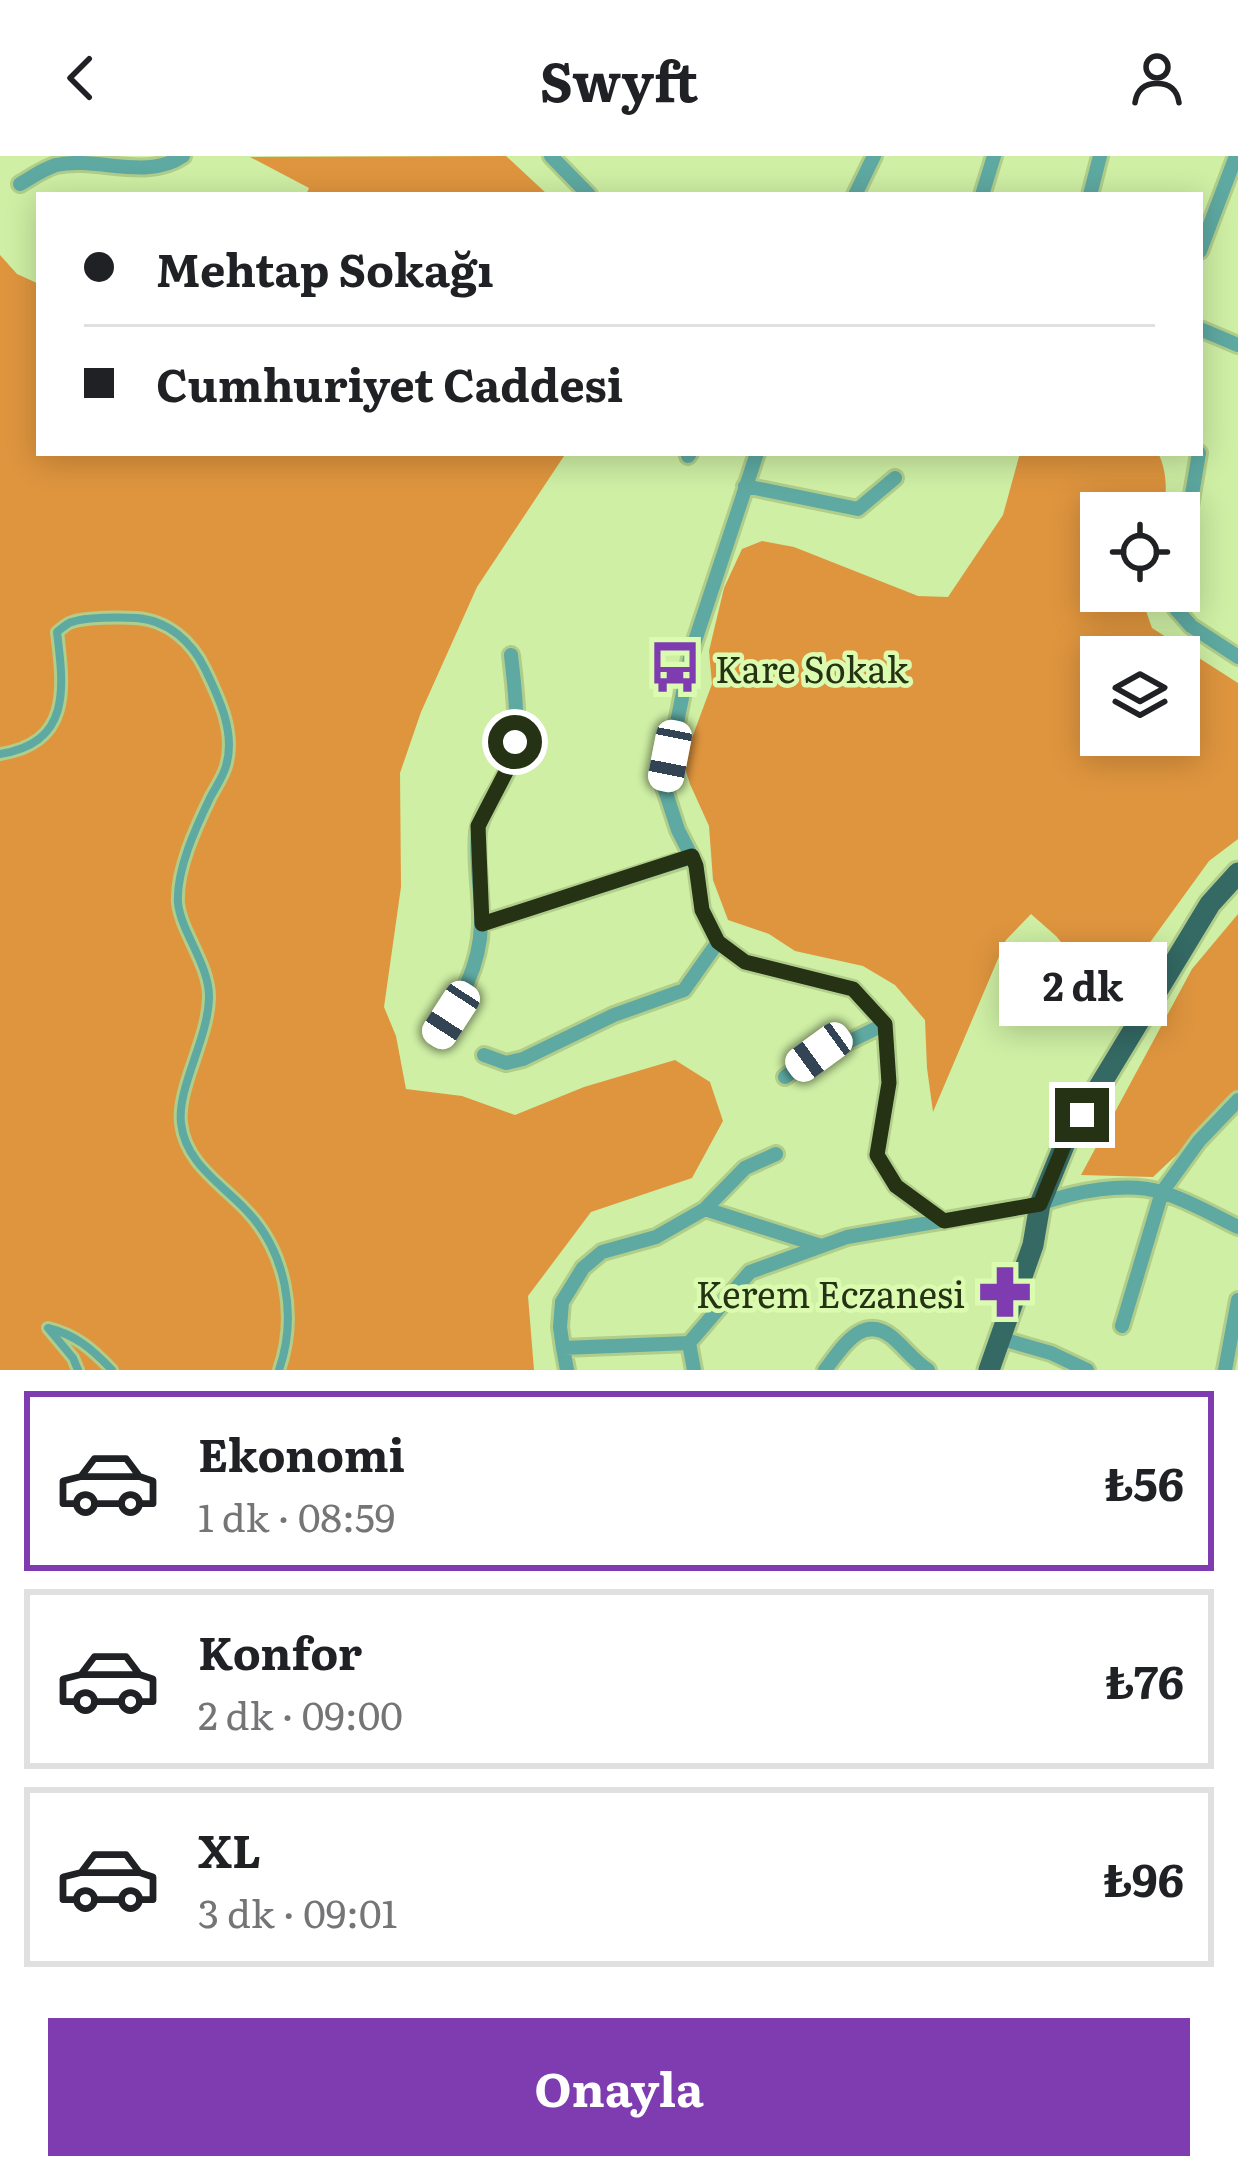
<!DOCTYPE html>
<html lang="tr">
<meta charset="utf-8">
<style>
body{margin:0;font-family:Literata,serif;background:#f2f2f2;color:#202124;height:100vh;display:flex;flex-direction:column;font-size:45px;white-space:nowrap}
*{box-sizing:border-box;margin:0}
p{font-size:39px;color:#757577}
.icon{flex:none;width:66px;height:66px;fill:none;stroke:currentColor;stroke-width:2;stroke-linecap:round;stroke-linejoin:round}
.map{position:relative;height:1214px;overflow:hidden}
.sheet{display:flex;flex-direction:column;background:#fff;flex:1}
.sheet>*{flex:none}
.top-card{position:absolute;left:36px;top:36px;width:1167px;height:264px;border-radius:0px;box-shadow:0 6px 30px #0003;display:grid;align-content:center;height:264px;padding:0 48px;background:#fff}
.fabs{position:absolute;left:1080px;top:336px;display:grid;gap:24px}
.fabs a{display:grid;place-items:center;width:120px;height:120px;border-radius:0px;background:#fff;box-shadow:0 6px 30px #0003;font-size:60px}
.end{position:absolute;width:54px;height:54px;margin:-27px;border:15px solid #263214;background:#fff;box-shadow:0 0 0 6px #fff}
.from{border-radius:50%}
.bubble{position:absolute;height:84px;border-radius:0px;background:#fff;box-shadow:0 6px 30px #0003;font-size:39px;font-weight:700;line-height:84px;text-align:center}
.car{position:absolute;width:36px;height:72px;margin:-36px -18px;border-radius:15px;box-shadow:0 0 9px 3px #0007;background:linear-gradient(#fff 24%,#345 0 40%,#fff 0 76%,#345 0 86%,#fff 0)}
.top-card b{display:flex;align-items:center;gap:42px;height:114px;font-size:45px}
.top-card b+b{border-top:3px solid #e0e0e0}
.top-card i{width:30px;height:30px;background:#202124}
ul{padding:21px 0 0;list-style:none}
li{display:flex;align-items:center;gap:36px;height:180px;margin:0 24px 18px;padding:0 24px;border:6px solid #e0e0e0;border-radius:0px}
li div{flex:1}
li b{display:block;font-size:45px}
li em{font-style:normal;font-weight:700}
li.current{border-color:#7e3cb0}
li>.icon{width:108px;height:108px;stroke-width:1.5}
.action{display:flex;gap:24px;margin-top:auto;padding:24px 48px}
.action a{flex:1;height:138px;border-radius:0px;background:#7e3cb0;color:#fff;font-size:48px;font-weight:700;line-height:138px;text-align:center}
header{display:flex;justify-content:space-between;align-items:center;height:156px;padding:0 48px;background:#fff;font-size:54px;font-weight:700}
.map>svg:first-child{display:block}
.forest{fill:#df953e;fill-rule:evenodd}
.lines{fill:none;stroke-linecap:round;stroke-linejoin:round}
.service-casing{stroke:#b0cd8a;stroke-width:14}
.minor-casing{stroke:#b0cd8a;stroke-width:20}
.primary-casing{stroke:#b0cd8a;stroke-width:27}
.service{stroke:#5ea9a1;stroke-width:8}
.minor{stroke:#5ea9a1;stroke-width:14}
.primary{stroke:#346964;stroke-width:21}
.route{stroke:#263214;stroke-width:15}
.labels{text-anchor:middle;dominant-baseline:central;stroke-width:9;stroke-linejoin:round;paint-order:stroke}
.poi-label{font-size:36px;fill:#263214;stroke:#dbfcb0;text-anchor:start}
</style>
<header><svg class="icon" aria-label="back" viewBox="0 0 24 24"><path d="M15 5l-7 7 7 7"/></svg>Swyft<svg class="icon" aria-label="person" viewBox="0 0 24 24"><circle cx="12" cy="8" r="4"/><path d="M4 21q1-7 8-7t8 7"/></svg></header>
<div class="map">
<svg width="1238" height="1214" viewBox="0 0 1238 1214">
<rect width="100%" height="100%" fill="#ceefa4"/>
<path class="forest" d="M506 0 548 39H306L309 32 250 1Z
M0 99 17 118 39 128V297H566L477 431 421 556 400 617 401 731 384 851 396 880 406 933 462 940 515 959 584 931 675 904 710 926 723 965 692 1022 591 1056 528 1140 534 1214H0Z
M1020 297H1158C1167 314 1168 338 1162 357H1101V435H1139L1152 472 1238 527V683L1209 705 1130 814 1119 855 1056 780 1031 758 1006 784 933 956 927 912 925 864 895 829 863 810 795 795 769 778 728 764 713 724 709 670 690 628 683 606 712 528 709 495 724 432 742 393 762 385 794 391 918 440 948 441 1003 359ZM1179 501V579H1101V501Z
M1238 758V941L1153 1021 1081 1019 1192 813Z"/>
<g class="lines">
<g class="service-casing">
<path id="service" d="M0 598C71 587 64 533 57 476 61 473 67 467 72 466 85 461 121 461 136 462 168 464 192 486 205 513 219 542 236 577 226 610 223 621 215 632 210 642 196 671 176 714 178 747 181 776 210 810 209 842 208 883 177 932 181 967 185 1006 220 1027 245 1053 286 1095 298 1159 279 1214
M78 1214 73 1202 48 1172C76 1179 92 1193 112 1214"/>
</g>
<g class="minor-casing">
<path id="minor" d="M551 0 589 39
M20 28C32 21 43 13 56 9 97 0 146 25 183 0
M855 39 874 0
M982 39 994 0
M1090 39 1100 0
M1200 95 1236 0
M1200 173 1238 189
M757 297 691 497 664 631 678 674 696 709 702 754 718 786 745 806 853 833 885 868 889 927 877 999 896 1030 943 1065
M688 300 690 297
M745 330 858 353 895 322
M1179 416 1199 297
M1178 435 1176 453 1191 470 1238 501
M481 768 692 701
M437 879C460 845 480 811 481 769 482 738 475 707 478 676 480 657 502 630 509 610 521 574 515 536 511 499
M484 899 506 907 523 903 614 859 684 834 718 786
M785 921 819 896 844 888 885 868
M705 1053 821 1090
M1122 1170 1162 1036 1199 985 1238 944
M1002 1183 1051 1197 1087 1214
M689 1187 694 1214
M563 1192 560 1171 562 1146 583 1112 602 1096 656 1081 705 1053 745 1012 776 998
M567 1214 563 1192 689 1187 750 1116 847 1081 1040 1048C1073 1036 1126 1025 1161 1036 1188 1044 1213 1059 1238 1071
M825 1214C842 1192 862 1157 892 1181 905 1192 914 1205 928 1214
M1225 1214 1238 1144"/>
</g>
<g class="primary-casing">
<path id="primary" d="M989 1214 1033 1089 1040 1048 1065 987 1210 748 1238 717"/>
</g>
<use href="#service" class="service"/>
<use href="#minor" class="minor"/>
<use href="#primary" class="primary"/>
</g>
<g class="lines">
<path class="route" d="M515 586 508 612 478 670 482 768 692 700 696 710 702 754 718 786 745 806 853 833 885 868 889 927 877 999 896 1030 944 1065 1040 1048 1065 987 1082 959"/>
</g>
<defs>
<g id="bus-bare" transform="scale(4.14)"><path d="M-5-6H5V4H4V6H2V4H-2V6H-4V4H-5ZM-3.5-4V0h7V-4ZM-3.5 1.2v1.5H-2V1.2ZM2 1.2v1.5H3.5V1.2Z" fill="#7e3cb0" stroke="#dbfcb0" stroke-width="2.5" paint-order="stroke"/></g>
<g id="pharmacy-bare" transform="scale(4.14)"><path d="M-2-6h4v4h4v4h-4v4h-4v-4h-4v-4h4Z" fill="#7e3cb0" stroke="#dbfcb0" stroke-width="2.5" paint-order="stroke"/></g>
</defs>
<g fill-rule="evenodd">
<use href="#bus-bare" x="675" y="511"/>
<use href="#pharmacy-bare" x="1005" y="1136"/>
</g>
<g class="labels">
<g class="poi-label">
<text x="715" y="511">Kare Sokak</text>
<text x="965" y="1136" text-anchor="end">Kerem Eczanesi</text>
</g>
</g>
</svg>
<div class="fabs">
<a><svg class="icon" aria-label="locate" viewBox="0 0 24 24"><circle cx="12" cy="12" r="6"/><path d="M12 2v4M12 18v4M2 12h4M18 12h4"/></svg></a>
<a><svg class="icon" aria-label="layers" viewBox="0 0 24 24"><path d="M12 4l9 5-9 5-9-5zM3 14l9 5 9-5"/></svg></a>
</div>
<i class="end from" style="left:515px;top:586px"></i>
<i class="end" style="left:1082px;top:959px"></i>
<div class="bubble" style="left:999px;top:786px;width:168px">2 dk</div>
<i class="car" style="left:670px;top:600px;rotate:191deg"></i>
<i class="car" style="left:451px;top:859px;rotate:213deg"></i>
<i class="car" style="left:819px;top:896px;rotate:234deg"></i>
<div class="top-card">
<b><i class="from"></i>Mehtap Sokağı</b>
<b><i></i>Cumhuriyet Caddesi</b>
</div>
</div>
<section class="sheet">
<ul>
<li class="current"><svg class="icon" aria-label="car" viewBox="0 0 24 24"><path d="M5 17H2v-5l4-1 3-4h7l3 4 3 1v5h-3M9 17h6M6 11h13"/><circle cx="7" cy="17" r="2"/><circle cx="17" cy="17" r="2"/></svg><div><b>Ekonomi</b><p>1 dk · 08:59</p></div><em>₺56</em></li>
<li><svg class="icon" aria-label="car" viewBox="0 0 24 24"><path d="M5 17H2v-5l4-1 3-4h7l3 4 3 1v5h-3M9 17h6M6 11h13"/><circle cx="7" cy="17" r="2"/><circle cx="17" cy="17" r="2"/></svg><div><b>Konfor</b><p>2 dk · 09:00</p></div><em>₺76</em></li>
<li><svg class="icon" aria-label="car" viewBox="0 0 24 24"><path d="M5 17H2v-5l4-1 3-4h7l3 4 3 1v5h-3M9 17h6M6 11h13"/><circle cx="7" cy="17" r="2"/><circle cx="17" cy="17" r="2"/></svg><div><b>XL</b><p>3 dk · 09:01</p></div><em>₺96</em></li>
</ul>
<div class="action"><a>Onayla</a></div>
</section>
